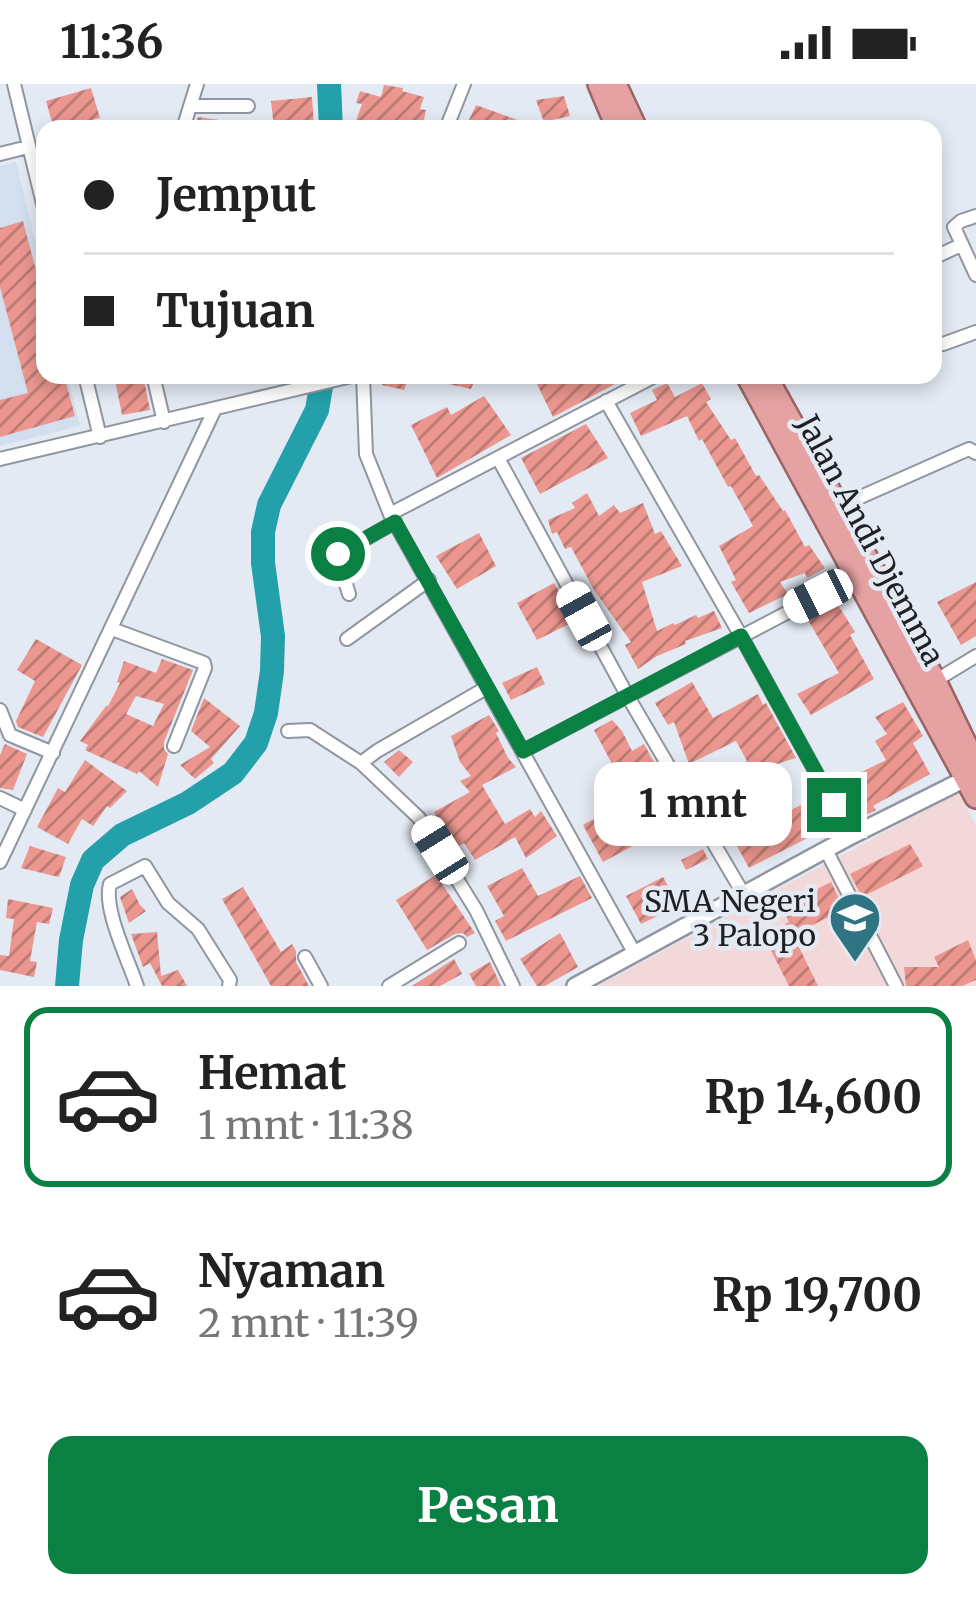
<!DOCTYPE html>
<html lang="id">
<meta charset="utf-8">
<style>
body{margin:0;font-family:Merriweather,serif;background:#f2f2f2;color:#222;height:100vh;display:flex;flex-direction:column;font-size:45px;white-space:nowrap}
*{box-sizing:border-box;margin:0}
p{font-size:39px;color:#767676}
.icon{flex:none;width:66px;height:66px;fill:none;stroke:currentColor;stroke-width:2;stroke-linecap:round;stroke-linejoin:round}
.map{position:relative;height:902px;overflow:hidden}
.drawer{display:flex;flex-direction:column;background:#fff;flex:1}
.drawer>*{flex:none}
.banner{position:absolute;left:36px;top:36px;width:906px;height:264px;border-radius:24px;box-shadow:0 6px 18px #0003;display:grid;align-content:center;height:264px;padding:0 48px;background:#fff}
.end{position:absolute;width:54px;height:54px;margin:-27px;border:15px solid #0b8043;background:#fff;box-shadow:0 0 0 6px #fff}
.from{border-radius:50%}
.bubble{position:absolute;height:84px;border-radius:24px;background:#fff;box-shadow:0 6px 18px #0003;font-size:39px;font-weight:700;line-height:84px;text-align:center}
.car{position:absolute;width:36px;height:72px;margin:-36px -18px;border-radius:15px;box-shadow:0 0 9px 3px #0007;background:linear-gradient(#fff 24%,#345 0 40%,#fff 0 76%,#345 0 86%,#fff 0)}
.banner b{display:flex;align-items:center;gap:42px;height:114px;font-size:45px}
.banner b+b{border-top:3px solid #e0e0e0}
.banner i{width:30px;height:30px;background:#222}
ul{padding:21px 0 0;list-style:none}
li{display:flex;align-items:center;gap:36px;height:180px;margin:0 24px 18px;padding:0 24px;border:6px solid transparent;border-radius:24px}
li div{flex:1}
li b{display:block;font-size:45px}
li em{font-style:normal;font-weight:700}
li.active{border-color:#0b8043}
li>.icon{width:108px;height:108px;stroke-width:1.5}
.cta{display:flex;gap:24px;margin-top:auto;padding:24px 48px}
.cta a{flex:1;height:138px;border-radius:24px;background:#0b8043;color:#fff;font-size:48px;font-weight:700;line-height:138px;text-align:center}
.status{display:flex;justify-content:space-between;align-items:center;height:84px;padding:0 60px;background:#fff;direction:ltr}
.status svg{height:33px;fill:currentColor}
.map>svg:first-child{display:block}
.built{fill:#d3deee}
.education{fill:#f3d8d9}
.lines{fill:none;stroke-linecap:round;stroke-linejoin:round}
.river{stroke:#23a0a9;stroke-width:24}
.building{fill:url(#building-hatch);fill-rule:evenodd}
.minor-casing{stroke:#90969f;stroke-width:16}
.tertiary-casing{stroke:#90969f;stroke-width:20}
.trunk-casing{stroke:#9b6566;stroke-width:26}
.minor{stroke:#fff;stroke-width:12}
.tertiary{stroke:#fff;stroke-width:15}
.trunk{stroke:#e6a2a2;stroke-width:21}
.route{stroke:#0b8043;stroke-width:15}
.labels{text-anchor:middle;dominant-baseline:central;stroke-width:9;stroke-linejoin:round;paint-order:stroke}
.street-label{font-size:30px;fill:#1e2024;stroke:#e4eaf4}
.poi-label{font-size:30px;fill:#1e2024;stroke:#e4eaf4;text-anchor:end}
</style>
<div class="status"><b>11:36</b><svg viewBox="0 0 49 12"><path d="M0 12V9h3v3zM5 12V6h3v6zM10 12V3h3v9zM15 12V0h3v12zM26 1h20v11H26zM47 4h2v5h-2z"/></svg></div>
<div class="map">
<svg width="976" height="902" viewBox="0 0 976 902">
<defs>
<pattern id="building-hatch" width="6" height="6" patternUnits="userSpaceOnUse" patternTransform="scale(3)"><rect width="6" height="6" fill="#eb978f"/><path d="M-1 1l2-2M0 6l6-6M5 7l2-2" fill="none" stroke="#be7b75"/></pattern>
</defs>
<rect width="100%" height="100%" fill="#e4eaf4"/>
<path class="built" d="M16 78 45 198V291H67L80 342 0 362V82Z"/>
<path class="education" d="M958 709 976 741V902H598Z"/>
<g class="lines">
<path class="river" d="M329 0 331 45
M67 902 71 856 82 801 93 776 122 751 188 719 233 689 256 659 266 629 272 587 273 552 263 479V448L269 421 317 326 323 291"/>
</g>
<path class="building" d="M384 1 403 4 402 7 424 13 420 25 426 26 422 45H353L362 20 356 19 360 7 381 13Z
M91 4 100 34 54 45 46 17Z
M564 12 570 32 544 38 536 16Z
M312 13 314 41 274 44 271 17Z
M476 21 537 43 536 45H470L473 38 469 36Z
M198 33 233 38V45H194Z
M23 137 45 220V291H64L75 332 0 353V316L28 309 0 203V144Z
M114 291H143L150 326 122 331Z
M384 291H410L404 306 382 301Z
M430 291H477L471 305 430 296Z
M566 291H632L553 333 537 300Z
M667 299 675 313 702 299 711 315 706 318 731 356 735 354 756 392 759 391 783 427 785 426 805 463 809 461 825 484 807 494 805 489 780 498 788 510 749 529 731 498 736 496 719 462 753 442 731 402 728 403 702 355 699 357 687 332 641 352 630 329 657 316 652 306Z
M484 312 511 351 437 394 411 341 447 323 451 331Z
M586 340 608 374 540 410 521 374Z
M587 409 599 432 614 421 620 429 643 419 655 450 661 447 682 482 642 498 657 547 673 539 675 541 696 531 698 534 714 527 722 544 685 557 686 560 657 572 638 585 625 561 631 558 594 506 571 463 565 465 557 448 552 450 548 436 575 424 572 419Z
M479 449 496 482 457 505 436 472Z
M976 498V552L961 561 937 518Z
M554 499 575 537 537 556 517 519Z
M835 516 855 548 850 551 874 595 811 631 797 610 839 589 805 531Z
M36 555 82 581 43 653 18 643 16 637 35 597 17 586Z
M162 575 193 586 164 658V665L168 670 158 703 139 687 137 690 85 666 88 661 80 657 106 622H108L120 599 117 598 124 577 156 589ZM136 612 164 620 153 642 126 630Z
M537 583 545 600 511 616 502 599Z
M692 598 713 634 758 610 763 621 766 619 796 674 771 682 750 694 773 736 817 712 833 741 749 784 714 720 722 716 710 696 747 677 736 657 689 680 674 638 668 641 655 619Z
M204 614 240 642 211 675 214 679 195 695 180 681 210 663 191 647Z
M903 618 923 652 913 659 930 690 873 722 876 726 855 737 835 701 886 676 875 657 887 650 875 633Z
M489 631 499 647 496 649 508 674 516 683 482 701 505 740 530 725 535 733 541 727 557 752 526 774 515 753 475 776 464 759 453 765 434 728 470 708 460 697 471 692 460 678 451 652Z
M612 636 622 647 632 667 644 660 654 678 622 696 609 682 612 680 594 646Z
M5 660 27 670 13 706 0 704V671Z
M399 666 413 678 399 693 384 678Z
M85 676 127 707 110 724 107 722 93 742 82 735 68 760 37 743 58 704 65 708Z
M628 715 651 752 603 778 583 741Z
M910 760 923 782 862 813 850 790Z
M30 762 66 773 59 793 21 784Z
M703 765 708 775 686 786 681 776Z
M522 784 538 812 580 792 592 814 506 857 495 837 504 832 487 802Z
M436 791 475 849 467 853 463 849 455 850 427 866 396 816Z
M663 793 671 807 655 814 664 829 641 840 626 812Z
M831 798 844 825 793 851 818 902H789L763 851 789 838 782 823Z
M243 803 281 868 292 860 296 867V878L309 902H271L222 815Z
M132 805 140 821 146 827 129 839 120 813Z
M8 815 53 824 49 840 37 838 30 877 37 878 34 893 0 886V871L9 872 14 835 6 834Z
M157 848 161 892 178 886 187 902H162L150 879 143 883 131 850Z
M560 849 578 883 545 902H537L520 875Z
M968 856 976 876V896L962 902H906L904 883H939L934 873Z
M454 875 462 890 440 902H412Z
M490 878 501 902H476L469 890Z"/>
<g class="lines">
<g class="minor-casing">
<path id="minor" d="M14 0 45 128
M190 22H248
M183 45 197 0
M446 45 464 0
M0 70 28 63
M976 132 961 137 954 143 976 191
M933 174 961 161
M943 260 976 248
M85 291 100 353
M153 291 164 338
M363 291 366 370 390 430 635 870
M606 317 741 552 851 752
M498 374 627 611 744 811
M0 375 356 291
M838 423 962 368 969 365 976 369
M390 430 657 291
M349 510 337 471 395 438
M112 545 204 579 205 584 174 662
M347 555 429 496
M935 597 976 572
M0 626 10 651 53 669
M288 647 310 646 361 679 377 667 486 604
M523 667 857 492
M361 679 419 734 476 826 513 902
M0 714 25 726
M826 766 896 902
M0 778 214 327
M305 873 321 902
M137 902C128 875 103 825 110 800L145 782 168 819 198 845 230 896 229 902
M389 902 459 859"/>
</g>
<g class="tertiary-casing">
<path id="tertiary" d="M575 902 851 752 975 690"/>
</g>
<g class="trunk-casing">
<path id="trunk" d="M599 0 618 45
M615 0 636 45
M747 291 976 713
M765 291 935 597 976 682"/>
</g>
<use href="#minor" class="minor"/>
<use href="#tertiary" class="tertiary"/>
<use href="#trunk" class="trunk"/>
</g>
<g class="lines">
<path class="route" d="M338 470 395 438 523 667 741 552 834 721"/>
</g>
<defs>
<g id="school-pin" transform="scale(2.7)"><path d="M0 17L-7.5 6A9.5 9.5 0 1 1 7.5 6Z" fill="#2e7482" stroke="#e4eaf4"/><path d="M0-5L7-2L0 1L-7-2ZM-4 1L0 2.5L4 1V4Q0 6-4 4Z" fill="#fff"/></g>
</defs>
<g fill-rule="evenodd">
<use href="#school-pin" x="855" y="834"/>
</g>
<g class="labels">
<g class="street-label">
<text transform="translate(871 456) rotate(62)">Jalan Andi Djemma</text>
</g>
<g class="poi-label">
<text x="816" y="817">SMA Negeri<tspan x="816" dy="34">3 Palopo</tspan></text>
</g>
</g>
</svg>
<i class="end from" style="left:338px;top:470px"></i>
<i class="end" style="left:834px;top:721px"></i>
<div class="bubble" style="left:594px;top:678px;width:198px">1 mnt</div>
<i class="car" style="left:818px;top:512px;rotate:243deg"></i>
<i class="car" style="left:584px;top:532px;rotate:331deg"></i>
<i class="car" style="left:440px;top:766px;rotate:328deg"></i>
<div class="banner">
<b><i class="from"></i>Jemput</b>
<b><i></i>Tujuan</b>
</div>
</div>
<section class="drawer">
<ul>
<li class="active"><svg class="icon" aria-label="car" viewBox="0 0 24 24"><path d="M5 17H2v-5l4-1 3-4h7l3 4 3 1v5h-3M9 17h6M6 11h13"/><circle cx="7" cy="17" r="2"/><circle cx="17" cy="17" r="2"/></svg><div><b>Hemat</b><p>1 mnt · 11:38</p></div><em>Rp 14,600</em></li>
<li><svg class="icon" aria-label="car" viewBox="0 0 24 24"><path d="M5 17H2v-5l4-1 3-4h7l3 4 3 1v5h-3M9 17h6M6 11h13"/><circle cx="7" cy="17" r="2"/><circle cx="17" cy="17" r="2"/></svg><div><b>Nyaman</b><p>2 mnt · 11:39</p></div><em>Rp 19,700</em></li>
</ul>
<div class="cta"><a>Pesan</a></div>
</section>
